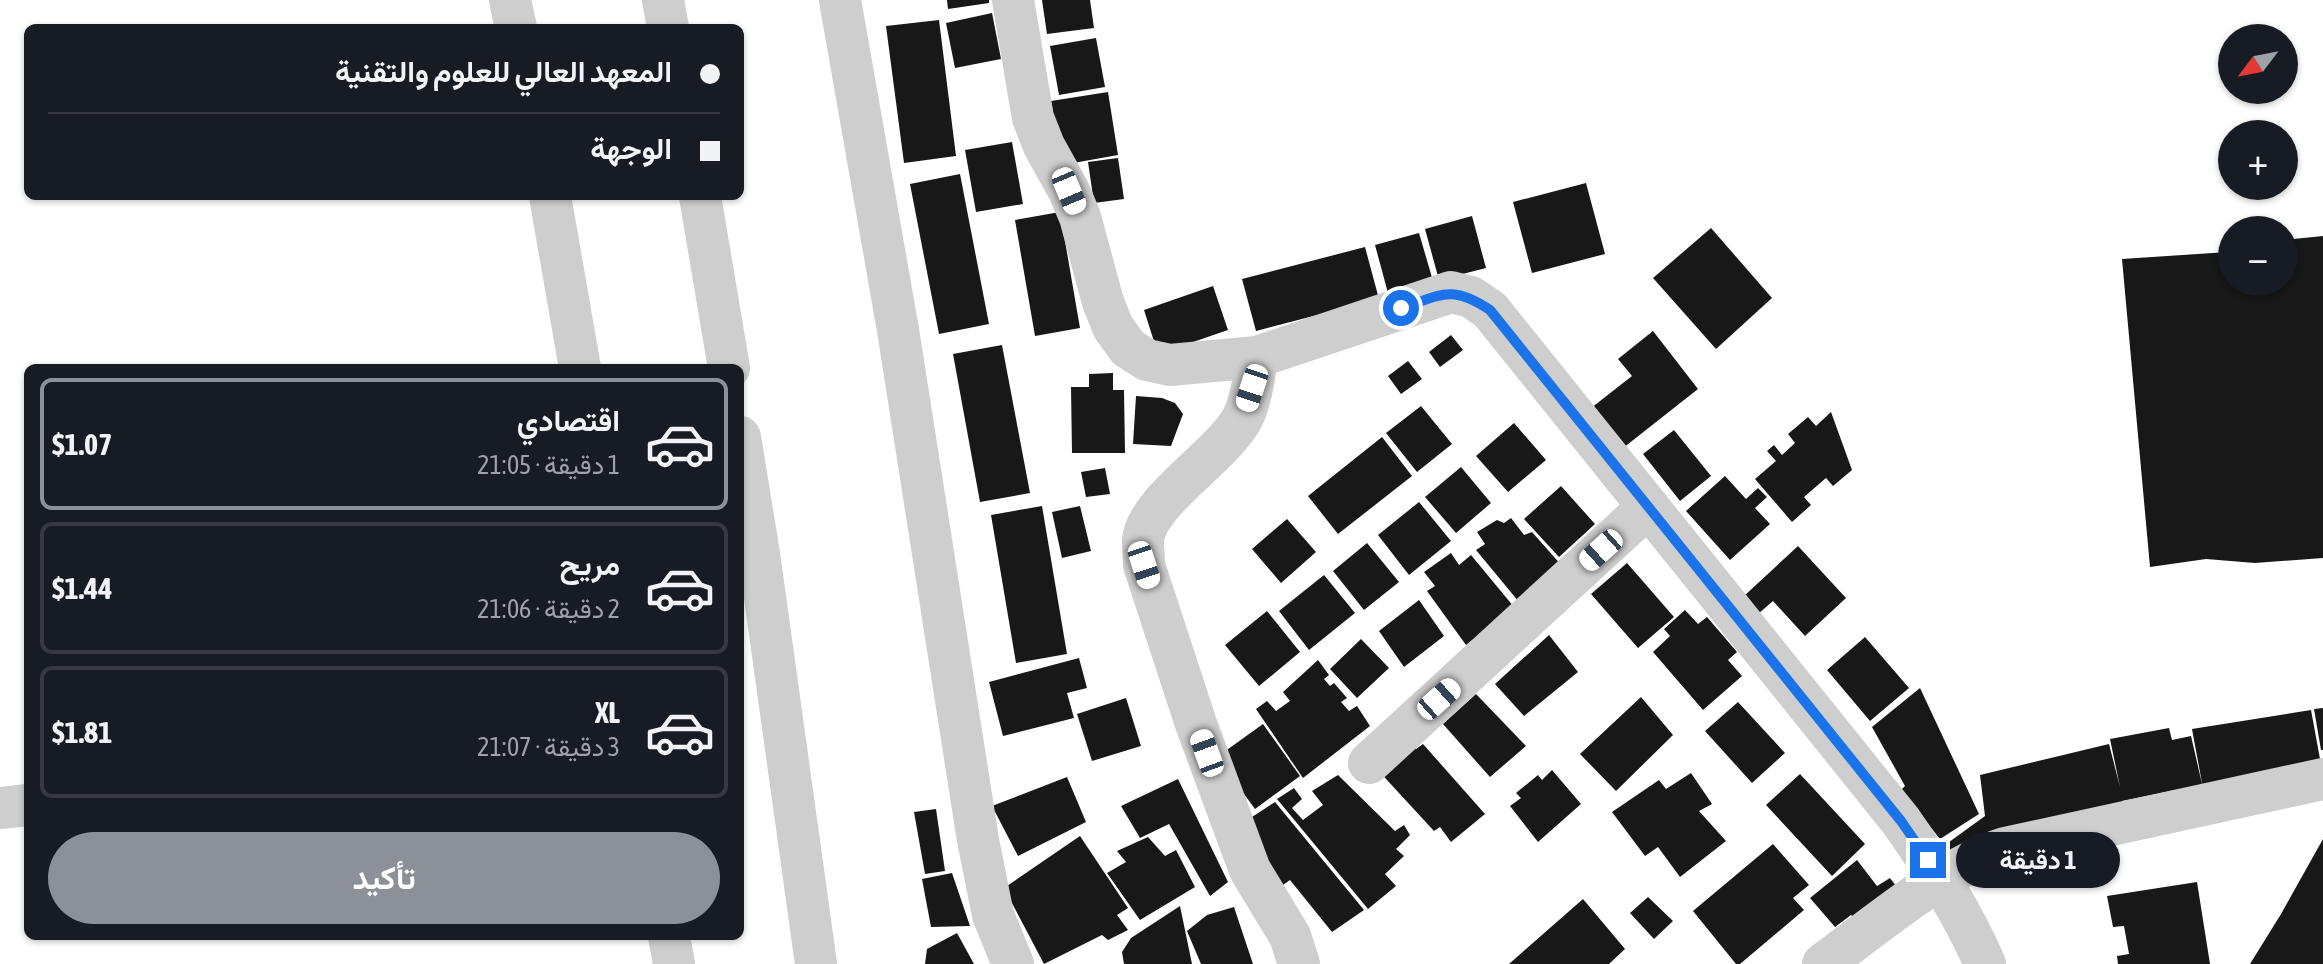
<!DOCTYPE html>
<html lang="ar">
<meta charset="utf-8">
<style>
body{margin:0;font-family:"Asap Condensed",Vazirmatn,sans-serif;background:#242831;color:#f1f3f6;direction:rtl;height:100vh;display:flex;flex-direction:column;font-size:30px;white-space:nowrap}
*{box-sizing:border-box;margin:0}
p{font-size:26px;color:#9ea1a6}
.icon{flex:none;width:44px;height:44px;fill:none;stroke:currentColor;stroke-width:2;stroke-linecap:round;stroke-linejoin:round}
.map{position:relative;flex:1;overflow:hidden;direction:ltr}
.side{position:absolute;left:24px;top:364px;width:720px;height:576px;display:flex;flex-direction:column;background:#171b24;border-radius:12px;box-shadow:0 2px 6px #0004;direction:rtl}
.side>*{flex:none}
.guide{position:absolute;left:24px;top:24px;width:720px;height:176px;border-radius:12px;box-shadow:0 2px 6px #0004;direction:rtl;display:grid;align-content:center;height:176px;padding:0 24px;background:#171b24}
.needle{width:52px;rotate:238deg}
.controls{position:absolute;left:2218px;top:24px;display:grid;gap:16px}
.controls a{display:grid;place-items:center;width:80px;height:80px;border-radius:50%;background:#171b24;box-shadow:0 2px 6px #0004;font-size:40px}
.end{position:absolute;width:36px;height:36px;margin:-18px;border:10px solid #1a73e8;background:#fff;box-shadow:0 0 0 4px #fff}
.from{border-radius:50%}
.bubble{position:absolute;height:56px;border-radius:28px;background:#171b24;box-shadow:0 2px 6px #0004;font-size:26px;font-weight:700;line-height:56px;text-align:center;direction:rtl}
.car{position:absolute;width:24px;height:48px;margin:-24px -12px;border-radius:10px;box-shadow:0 0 6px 2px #0007;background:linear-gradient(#fff 24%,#345 0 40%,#fff 0 76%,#345 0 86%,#fff 0)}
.guide b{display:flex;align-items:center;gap:28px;height:76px;font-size:30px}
.guide b+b{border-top:2px solid #363941}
.guide i{width:20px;height:20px;background:#f1f3f6}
ul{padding:14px 0 0;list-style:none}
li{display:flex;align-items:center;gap:24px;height:132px;margin:0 16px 12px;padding:0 8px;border:4px solid #363941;border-radius:12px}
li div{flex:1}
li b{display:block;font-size:30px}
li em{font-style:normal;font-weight:700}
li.active{border-color:#8c9099}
li>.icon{width:72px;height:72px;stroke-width:1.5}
.primary-button{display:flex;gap:16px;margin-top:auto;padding:16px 24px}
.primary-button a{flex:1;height:92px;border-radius:48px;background:#8c9099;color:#fff;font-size:32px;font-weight:700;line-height:92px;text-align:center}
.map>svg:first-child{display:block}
.building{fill:#181818}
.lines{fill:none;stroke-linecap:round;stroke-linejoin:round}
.street{stroke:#cecece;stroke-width:42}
.route{stroke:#1a73e8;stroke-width:10}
</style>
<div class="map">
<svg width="2323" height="964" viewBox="0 0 2323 964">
<rect width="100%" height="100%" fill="#fff"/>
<path class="building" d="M947 0H989V3L948 9Z
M1042 0H1090L1094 28 1047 34Z
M992 13 1001 59 955 68 946 23Z
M939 20 956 156 904 163 886 26Z
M1096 38 1105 87 1059 95 1050 46Z
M1108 92 1118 155 1062 165 1051 101Z
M1012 142 1023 204 976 212 965 150Z
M1118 158 1124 199 1094 203 1088 162Z
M960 174 989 324 939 334 910 184Z
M1586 183 1605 254 1532 273 1513 202Z
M1060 212 1080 328 1035 336 1015 220Z
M1472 216 1486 268 1439 280 1425 229Z
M1711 228 1772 298 1716 349 1653 278Z
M1419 233 1433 281 1388 293 1375 245Z
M2323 236V558L2255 563 2206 559 2150 567 2122 259 2228 252 2232 248V282H2284V240Z
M1365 247 1379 299 1256 331 1242 279Z
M1213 286 1228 330 1158 354 1144 310Z
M1653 331 1698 389 1618 452 1586 412 1632 376 1618 359Z
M1451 335 1463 350 1440 367 1429 352Z
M1002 345 1030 493 980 502 953 354Z
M1408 361 1422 379 1401 394 1388 376Z
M1113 373V390H1124L1125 453H1072L1071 387H1089V374Z
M1136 396 1162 398 1175 403 1183 414 1171 446 1133 444Z
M1421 406 1452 444 1417 472 1386 433Z
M1831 412 1852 470 1833 486 1826 478 1804 497 1811 505 1792 522 1755 479 1776 461 1767 451 1774 445 1782 455 1795 443 1788 434 1808 417 1816 426Z
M1514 423 1546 460 1508 492 1476 456Z
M1674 430 1711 476 1680 501 1643 454Z
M1382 437 1412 476 1338 534 1308 496Z
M1461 467 1491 503 1456 533 1425 497Z
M1105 468 1110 494 1086 497 1081 472Z
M1725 476 1746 499 1758 488 1767 497 1755 508 1770 524 1730 560 1686 511Z
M1561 486 1595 524 1559 557 1524 519Z
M1419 502 1451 541 1409 575 1378 535Z
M1042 506 1067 654 1016 663 991 515Z
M1080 506 1091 551 1062 558 1052 512Z
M1511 518 1524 535 1532 532 1563 567 1519 602 1476 550 1485 544 1477 532 1497 520 1504 523Z
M1287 519 1316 552 1281 583 1252 549Z
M1367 543 1399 582 1364 610 1333 571Z
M1798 546 1846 598 1805 636 1773 601 1758 614 1743 597Z
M1451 553 1459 565 1471 555 1514 607 1466 645 1427 591 1435 586 1424 572Z
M1627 563 1674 617 1638 648 1591 594Z
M1324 575 1355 613 1309 650 1279 611Z
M1419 600 1444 636 1404 667 1379 631Z
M1685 610 1698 624 1707 617 1737 652 1728 660 1742 676 1703 710 1653 652 1670 636 1664 629Z
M1267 611 1300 652 1259 686 1225 645Z
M1549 635 1578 672 1524 716 1495 684Z
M1865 637 1909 688 1870 721 1827 670Z
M1361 639 1389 668 1357 698 1330 669Z
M1079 658 1087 688 1067 693 1074 718 1003 736 989 682Z
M1318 660 1329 675 1324 679 1330 686 1334 683 1347 698 1341 702 1349 711 1357 706 1370 726 1303 778 1256 709 1267 701 1276 711 1290 701 1283 692Z
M1920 688 1979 814 1940 839 1901 790 1905 786 1872 727Z
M1476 694 1526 746 1490 777 1443 724Z
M1641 697 1673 735 1616 791 1580 754Z
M1126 698 1141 746 1092 761 1077 714Z
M1738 702 1785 753 1752 783 1705 731Z
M2323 708V750H2321L2314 709Z
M2311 710 2320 759 2208 798 2202 783 2192 729Z
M1263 724 1300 776 1255 809 1217 757Z
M2169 728 2172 740 2191 736 2206 801 2181 789 2122 801 2126 819 1950 853 1945 845 1985 816 1980 775 2109 744 2120 787 2110 739Z
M1406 740 1416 749 1423 744 1485 814 1451 842 1440 827 1434 831 1375 767Z
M1552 770 1581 804 1538 842 1510 806 1521 798 1516 793 1538 775 1542 780Z
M1691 773 1712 804 1699 811 1726 841 1680 877 1658 847 1645 856 1612 812 1659 780 1666 789Z
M1800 774 1865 844 1832 876 1766 805Z
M1338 775 1395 831 1404 825 1410 835 1396 849 1404 856 1385 874 1396 886 1368 909 1277 799 1294 788 1302 799 1292 808 1303 820 1323 805 1312 791Z
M1067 777 1086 822 1018 856 992 806Z
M1178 779 1228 882 1210 896 1169 824 1140 838 1121 806Z
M1275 802 1364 910 1332 932 1290 880 1276 890 1238 826Z
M936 809 945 871 925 874 914 812Z
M1080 836 1128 908 1117 915 1128 930 1108 940 1102 935 1044 964 1004 888Z
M1148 837 1165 856 1176 850 1195 887 1140 920 1107 873 1126 862 1117 851Z
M2323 839V964H2250L2281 914Z
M1773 844 1809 885 1793 898 1804 910 1740 964H1736L1693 911Z
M1857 860 1877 886 1890 878 1902 894 1862 926 1851 915 1835 927 1810 898Z
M952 873 970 926 931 927 922 879Z
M2197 882 2210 964H2118L2117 956 2129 954 2124 926 2113 927 2107 896Z
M1648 897 1673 921 1654 939 1630 913Z
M1583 899 1625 949 1609 964H1509Z
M1180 906 1192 964H1124L1122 952 1131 938Z
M1234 907 1253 964H1201L1187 931 1207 915Z
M957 933 974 964H925L927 949Z"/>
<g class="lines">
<path class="street" d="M510 0 516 28
M663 0 668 28
M840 0 898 330 978 840 993 915 1013 964
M1013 0 1033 118 1044 146 1069 191 1080 217 1103 302 1113 327 1128 348 1147 360 1170 365 1257 357 1451 292 1471 297 1490 310 1901 821C1933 867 1963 913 1985 964
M550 196 580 368
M700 196 729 368
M1257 357C1254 376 1252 398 1243 417 1223 456 1147 500 1143 540 1143 548 1144 557 1144 565L1196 724 1250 870 1290 936 1299 964
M740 437 759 554 816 964
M1369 763 1647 508
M0 808 28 805
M669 936 674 964
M1823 964C1878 924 1941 869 2005 848L2323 779"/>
</g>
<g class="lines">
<path class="route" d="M1401 308C1442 295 1451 284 1490 310L1901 821 1928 860"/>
</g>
</svg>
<div class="controls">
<a><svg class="needle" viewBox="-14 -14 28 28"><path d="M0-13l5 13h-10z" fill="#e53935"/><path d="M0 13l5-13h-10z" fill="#9ea1a6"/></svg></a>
<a>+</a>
<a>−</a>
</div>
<i class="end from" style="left:1401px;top:308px"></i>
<i class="end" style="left:1928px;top:860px"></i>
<div class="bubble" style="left:1956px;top:832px;width:164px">1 دقيقة</div>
<i class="car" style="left:1069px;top:191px;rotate:157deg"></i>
<i class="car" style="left:1252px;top:388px;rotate:198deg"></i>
<i class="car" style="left:1601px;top:550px;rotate:228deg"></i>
<i class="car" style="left:1144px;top:565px;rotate:162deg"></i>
<i class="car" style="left:1439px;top:699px;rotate:48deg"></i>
<i class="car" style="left:1207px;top:753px;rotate:340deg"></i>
<div class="guide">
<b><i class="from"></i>المعهد العالي للعلوم والتقنية</b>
<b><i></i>الوجهة</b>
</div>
<section class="side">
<ul>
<li class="active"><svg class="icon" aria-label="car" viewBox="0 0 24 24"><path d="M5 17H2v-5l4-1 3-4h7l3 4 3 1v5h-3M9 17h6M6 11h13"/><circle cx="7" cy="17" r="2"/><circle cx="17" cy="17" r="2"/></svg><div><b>اقتصادي</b><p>1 دقيقة · 21:05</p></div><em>$1.07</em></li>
<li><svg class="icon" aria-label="car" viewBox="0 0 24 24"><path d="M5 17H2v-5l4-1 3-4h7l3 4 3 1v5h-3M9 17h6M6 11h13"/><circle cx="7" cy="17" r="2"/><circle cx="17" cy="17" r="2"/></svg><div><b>مريح</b><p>2 دقيقة · 21:06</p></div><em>$1.44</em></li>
<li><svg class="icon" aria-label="car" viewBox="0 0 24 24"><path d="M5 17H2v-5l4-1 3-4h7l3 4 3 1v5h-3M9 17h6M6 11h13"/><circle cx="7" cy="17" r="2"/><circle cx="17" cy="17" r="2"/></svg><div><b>XL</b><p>3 دقيقة · 21:07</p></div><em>$1.81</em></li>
</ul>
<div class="primary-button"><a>تأكيد</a></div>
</section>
</div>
